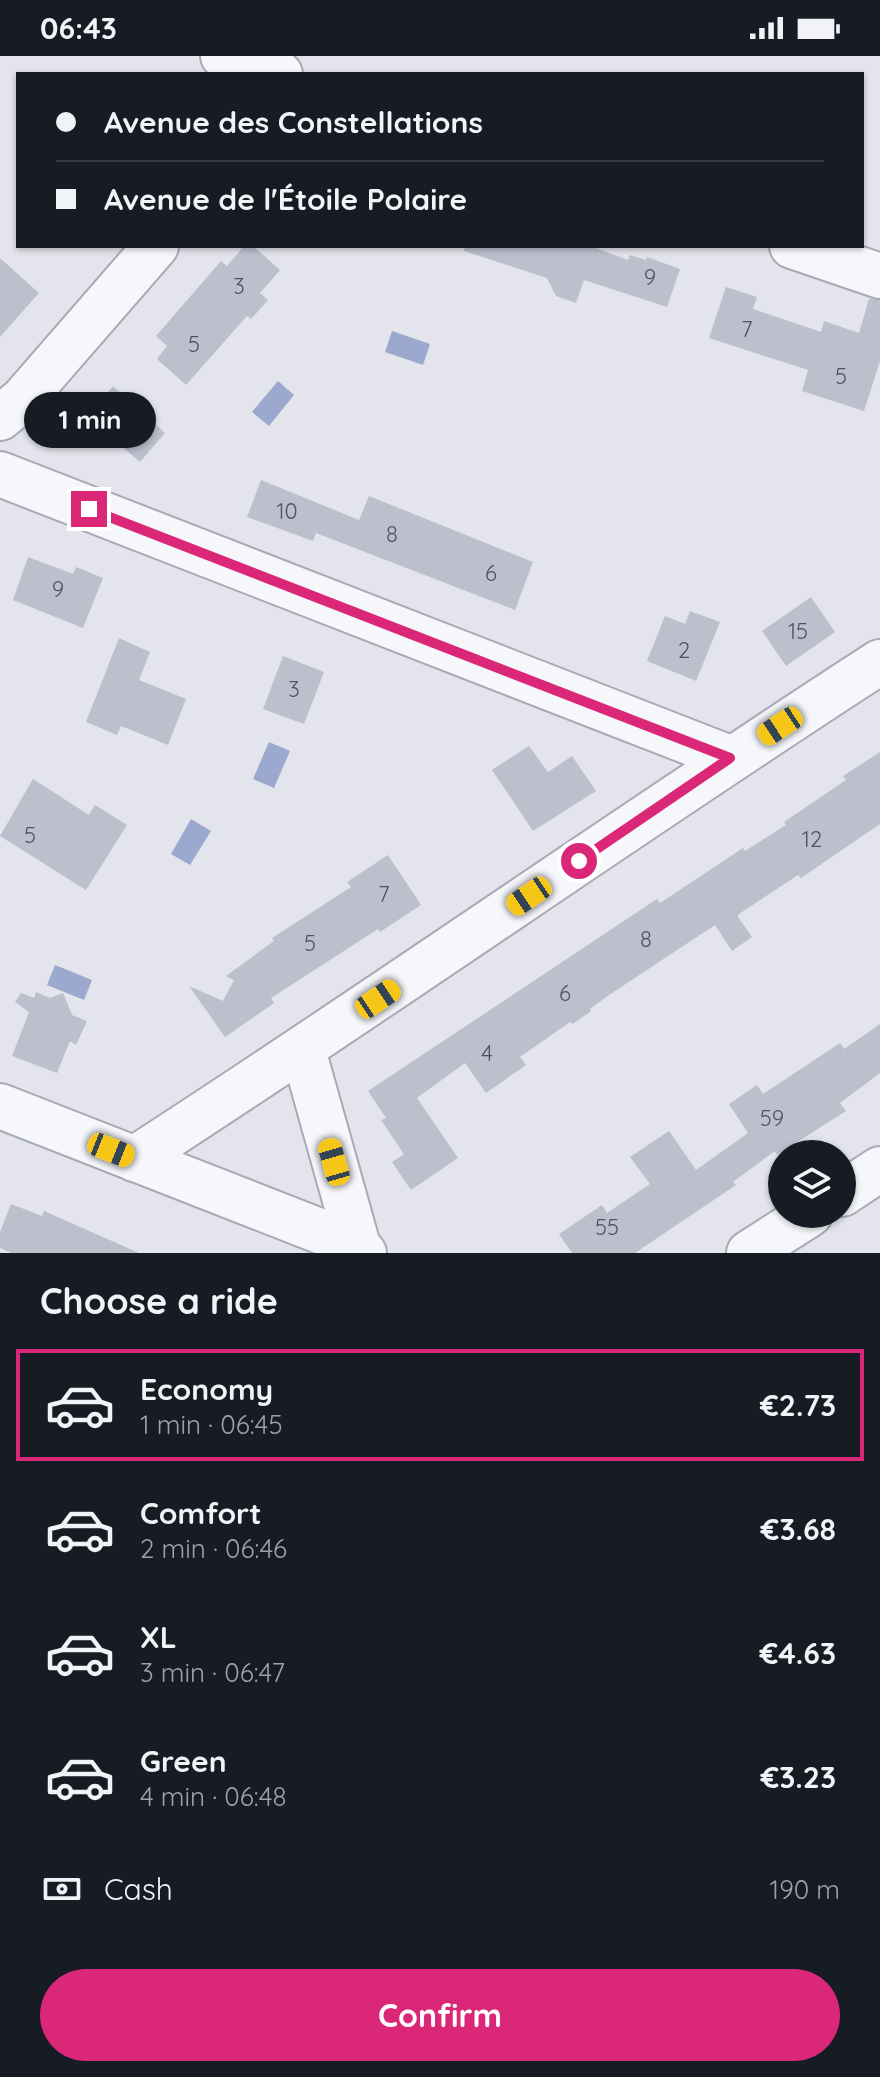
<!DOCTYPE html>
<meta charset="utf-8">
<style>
body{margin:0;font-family:Quicksand,sans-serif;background:#242831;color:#f1f3f6;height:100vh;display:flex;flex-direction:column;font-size:30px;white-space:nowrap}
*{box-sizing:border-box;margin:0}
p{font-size:26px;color:#9ea1a6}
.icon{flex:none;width:44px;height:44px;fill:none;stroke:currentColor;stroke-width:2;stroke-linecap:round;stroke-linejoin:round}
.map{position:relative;height:1197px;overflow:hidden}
.side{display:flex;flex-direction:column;background:#171b24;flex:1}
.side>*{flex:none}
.hud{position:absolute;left:16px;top:16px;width:848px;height:176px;border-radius:0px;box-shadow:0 2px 6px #0004;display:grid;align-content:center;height:176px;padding:0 40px;background:#171b24}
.buttons{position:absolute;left:768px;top:1084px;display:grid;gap:16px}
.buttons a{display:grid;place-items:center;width:88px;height:88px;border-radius:50%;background:#171b24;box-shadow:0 2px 6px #0004;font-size:40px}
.end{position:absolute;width:36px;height:36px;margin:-18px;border:10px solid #db2777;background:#fff;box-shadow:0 0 0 4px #fff}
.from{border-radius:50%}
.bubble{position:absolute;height:56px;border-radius:28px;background:#171b24;box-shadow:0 2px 6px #0004;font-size:26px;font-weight:700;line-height:56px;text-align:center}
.car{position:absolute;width:24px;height:48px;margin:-24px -12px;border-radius:10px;box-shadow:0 0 6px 2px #0007;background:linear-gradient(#f5c518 24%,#345 0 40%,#f5c518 0 76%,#345 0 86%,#f5c518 0)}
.hud b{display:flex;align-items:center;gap:28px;height:76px;font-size:30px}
.hud b+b{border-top:2px solid #363941}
.hud i{width:20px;height:20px;background:#f1f3f6}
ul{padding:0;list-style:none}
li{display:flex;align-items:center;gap:24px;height:112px;margin:0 16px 12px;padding:0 24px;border:4px solid transparent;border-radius:0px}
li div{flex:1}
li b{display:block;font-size:30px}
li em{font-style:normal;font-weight:700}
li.current{border-color:#db2777}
li>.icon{width:72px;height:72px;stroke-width:1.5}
h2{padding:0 40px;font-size:36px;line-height:96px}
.pay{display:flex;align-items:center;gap:20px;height:88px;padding:0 40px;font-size:30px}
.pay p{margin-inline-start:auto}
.button{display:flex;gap:16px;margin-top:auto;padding:16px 40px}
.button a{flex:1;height:92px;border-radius:48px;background:#db2777;color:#fff;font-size:32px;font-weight:700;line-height:92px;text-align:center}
.status{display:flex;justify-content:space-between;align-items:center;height:56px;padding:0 40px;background:#171b24;direction:ltr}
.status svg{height:22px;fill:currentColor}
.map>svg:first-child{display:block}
.water{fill:#9ba9ce}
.building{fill:#bcbfcc}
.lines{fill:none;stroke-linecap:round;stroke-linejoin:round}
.minor-casing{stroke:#a7a9b7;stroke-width:48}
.minor{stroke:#f6f7fa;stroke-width:44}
.route{stroke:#db2777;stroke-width:10}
.labels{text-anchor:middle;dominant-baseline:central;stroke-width:6;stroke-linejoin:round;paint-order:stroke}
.number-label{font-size:22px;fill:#4e5268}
</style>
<div class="status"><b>06:43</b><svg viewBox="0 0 49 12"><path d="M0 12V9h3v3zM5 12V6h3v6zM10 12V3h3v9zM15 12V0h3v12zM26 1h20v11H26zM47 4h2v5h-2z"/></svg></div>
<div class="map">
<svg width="880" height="1197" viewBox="0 0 880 1197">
<rect width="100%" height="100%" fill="#e3e4ec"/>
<path class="water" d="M392 275 430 288 423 309 385 296Z
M278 325 294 339 269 370 252 356Z
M269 686 290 695 274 732 253 723Z
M191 763 211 775 190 809 171 798Z
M55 909 92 924 84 944 47 929Z"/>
<path class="building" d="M244 190H253L280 214 260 237 268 244 251 263 247 260 186 329 157 303 167 290 156 280 221 205 227 210Z
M465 190H590L628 204 630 199 646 204 647 201 680 213 667 251 584 224 576 247 556 240 547 222 464 195Z
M0 202 39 237 0 281Z
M726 231 757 241 753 253 821 276 824 265 859 277 869 243 880 244V305L864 355 802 335 808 314 709 282Z
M113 330 165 377 140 406 107 378 98 389 78 371Z
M261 424 359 464 369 440 533 506 515 554 316 477 313 485 247 461Z
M28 501 73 518 76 511 103 522 83 572 13 544Z
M811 541 835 576 786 610 762 575Z
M690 555 720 566 696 625 647 605 665 560 685 568Z
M119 582 150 596 139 624 186 643 168 689 121 670 117 679 86 666Z
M283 600 324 616 304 668 263 653Z
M529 690 548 716 572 700 596 735 533 775 492 714Z
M880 696V768L801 822 798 819 739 858 738 861 752 881 732 895 715 869 606 941 590 953 591 955 573 968 570 966 520 1001 526 1009 486 1037 465 1007 417 1042 458 1102 411 1134 392 1106 404 1098 381 1064 386 1062 368 1035 657 843 660 847 743 792 745 795 786 769 784 766 846 724 843 720Z
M33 723 89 759 95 749 127 769 86 834 0 780Z
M388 799 421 849 380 876 378 873 271 942 274 947 225 981 189 930 223 945 234 924 226 920 274 885 272 882 351 831 347 826Z
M36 936 50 942 63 937 72 959 87 965 76 989 70 985 57 1017 12 1000 29 956 15 946 21 937 34 942Z
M880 968V1017L840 1047 846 1055 777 1099 775 1095 733 1126 736 1129 635 1197H572L559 1178 602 1149 607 1157 650 1128 630 1101 669 1075 696 1114 748 1077 729 1048 757 1029 763 1038 840 987 844 993Z
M11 1148 42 1160 44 1155 139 1197H12L0 1192V1176Z"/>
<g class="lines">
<g class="minor-casing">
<path id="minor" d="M223 0 280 18
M792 190 880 220
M0 362 23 343 156 190
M0 418 730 702
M303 994 358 1190 364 1197
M0 1050 358 1190
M134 1103C385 941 629 768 880 606
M842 1138 880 1113
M749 1197 810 1158"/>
</g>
<use href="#minor" class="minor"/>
</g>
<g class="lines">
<path class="route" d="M89 453 730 702 579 805"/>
</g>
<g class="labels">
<g class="number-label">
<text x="650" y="221">9</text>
<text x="239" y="230">3</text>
<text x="747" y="273">7</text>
<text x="194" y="288">5</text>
<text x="841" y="320">5</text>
<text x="287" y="455">10</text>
<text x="392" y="478">8</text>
<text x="491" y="517">6</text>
<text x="58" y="533">9</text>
<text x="798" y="575">15</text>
<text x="684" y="594">2</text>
<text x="294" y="633">3</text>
<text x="30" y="779">5</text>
<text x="812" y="783">12</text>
<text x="384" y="838">7</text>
<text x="646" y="883">8</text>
<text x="310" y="887">5</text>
<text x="565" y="937">6</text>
<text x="487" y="997">4</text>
<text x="772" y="1062">59</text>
<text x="607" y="1171">55</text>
</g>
</g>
</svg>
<div class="buttons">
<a><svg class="icon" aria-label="layers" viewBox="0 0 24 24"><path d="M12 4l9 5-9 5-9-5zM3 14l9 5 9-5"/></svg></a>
</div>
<i class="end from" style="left:579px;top:805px"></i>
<i class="end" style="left:89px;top:453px"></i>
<div class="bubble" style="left:24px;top:336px;width:132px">1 min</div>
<i class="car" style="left:780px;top:670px;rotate:237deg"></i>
<i class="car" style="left:529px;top:840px;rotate:236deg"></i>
<i class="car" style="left:378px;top:943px;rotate:56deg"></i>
<i class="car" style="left:111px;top:1094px;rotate:112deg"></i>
<i class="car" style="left:334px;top:1106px;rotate:344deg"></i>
<div class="hud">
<b><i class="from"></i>Avenue des Constellations</b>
<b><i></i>Avenue de l'Étoile Polaire</b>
</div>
</div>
<section class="side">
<h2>Choose a ride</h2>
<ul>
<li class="current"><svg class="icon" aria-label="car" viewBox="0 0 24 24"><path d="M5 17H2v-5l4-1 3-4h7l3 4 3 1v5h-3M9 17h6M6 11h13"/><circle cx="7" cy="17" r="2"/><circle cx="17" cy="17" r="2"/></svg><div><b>Economy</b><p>1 min · 06:45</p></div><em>€2.73</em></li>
<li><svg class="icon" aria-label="car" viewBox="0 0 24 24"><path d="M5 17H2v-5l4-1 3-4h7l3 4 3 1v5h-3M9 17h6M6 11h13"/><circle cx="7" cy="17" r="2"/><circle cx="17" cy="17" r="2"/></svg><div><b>Comfort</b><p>2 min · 06:46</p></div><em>€3.68</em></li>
<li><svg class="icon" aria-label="car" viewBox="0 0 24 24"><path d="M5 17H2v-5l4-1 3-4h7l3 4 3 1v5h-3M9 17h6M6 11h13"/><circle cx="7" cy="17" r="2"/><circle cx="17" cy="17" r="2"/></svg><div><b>XL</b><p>3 min · 06:47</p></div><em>€4.63</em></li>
<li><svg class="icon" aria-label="car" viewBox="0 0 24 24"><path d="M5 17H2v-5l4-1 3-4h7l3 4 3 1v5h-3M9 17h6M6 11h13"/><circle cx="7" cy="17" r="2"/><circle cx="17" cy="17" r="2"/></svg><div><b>Green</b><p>4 min · 06:48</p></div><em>€3.23</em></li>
</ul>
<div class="pay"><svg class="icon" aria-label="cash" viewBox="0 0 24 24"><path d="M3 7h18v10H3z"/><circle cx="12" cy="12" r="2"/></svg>Cash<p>190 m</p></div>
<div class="button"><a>Confirm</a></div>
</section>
